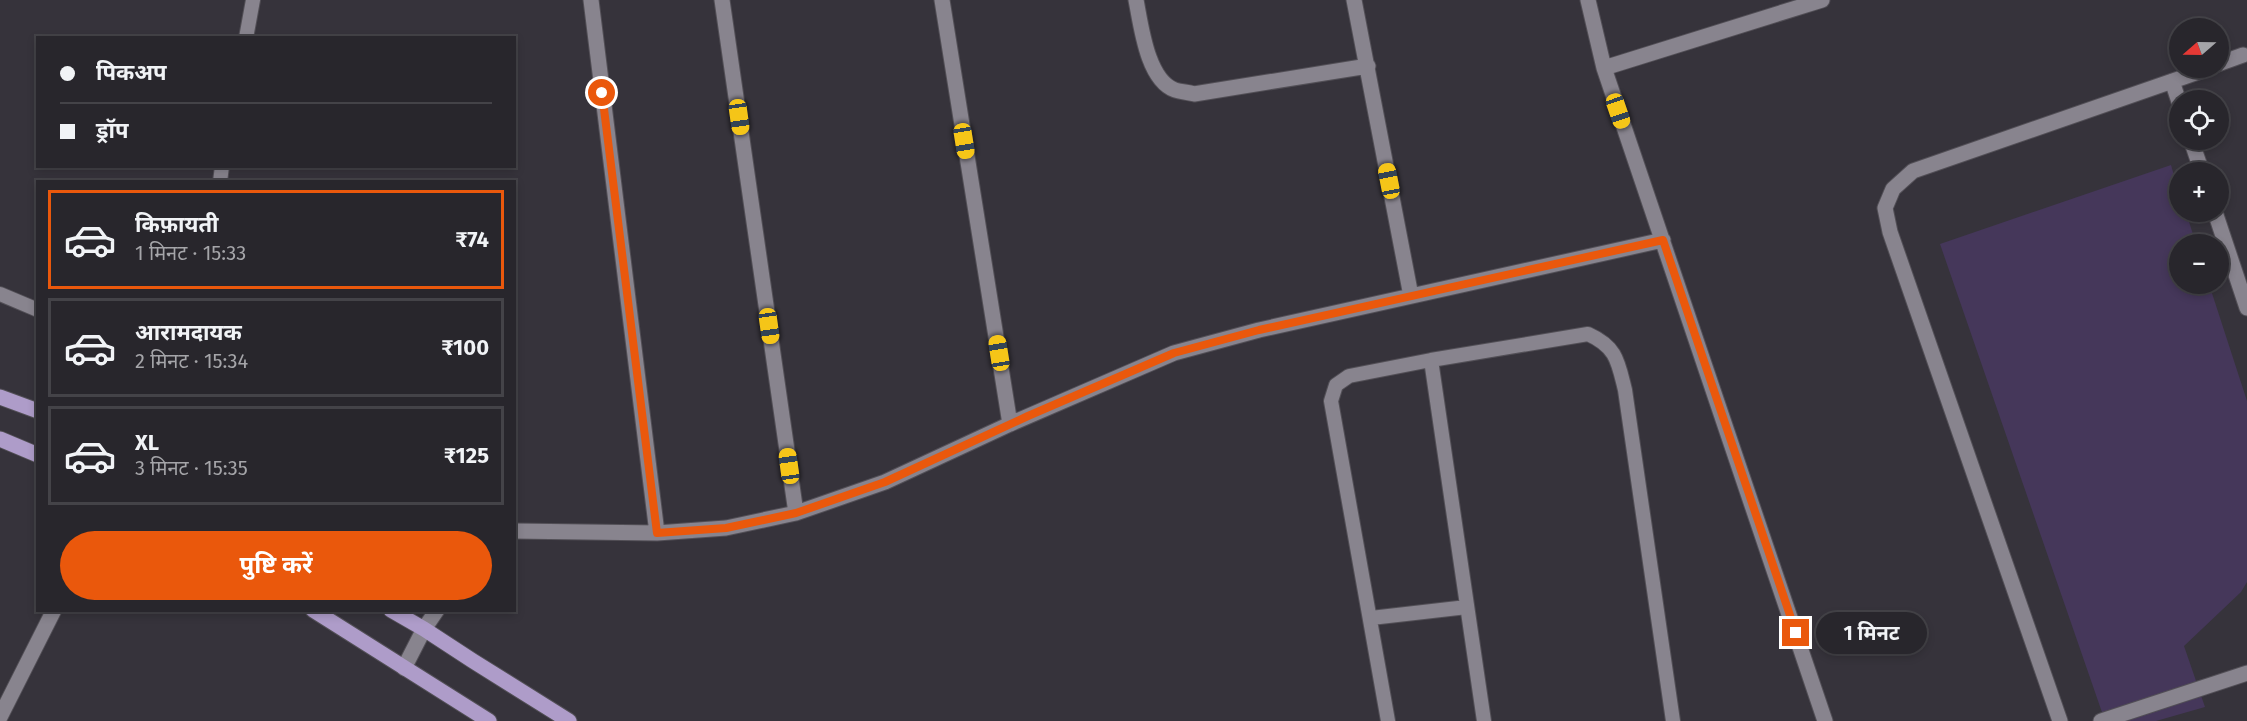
<!DOCTYPE html>
<html lang="hi">
<meta charset="utf-8">
<style>
body{margin:0;font-family:"Fira Sans","Noto Sans Devanagari",sans-serif;background:#302e34;color:#f1f3f6;height:100vh;display:flex;flex-direction:column;font-size:22px;white-space:nowrap}
*{box-sizing:border-box;margin:0}
p{font-size:20px;color:#a5a5a9}
.icon{flex:none;width:33px;height:33px;fill:none;stroke:currentColor;stroke-width:2;stroke-linecap:round;stroke-linejoin:round}
.map{position:relative;flex:1;overflow:hidden}
.panel{position:absolute;left:36px;top:180px;width:480px;height:432px;display:flex;flex-direction:column;background:#28262c;border-radius:0px;box-shadow:0 3px 9px #0003,0 0 0 2px #444348}
.panel>*{flex:none}
.hud{position:absolute;left:36px;top:36px;width:480px;height:132px;border-radius:0px;box-shadow:0 3px 9px #0003,0 0 0 2px #444348;display:grid;align-content:center;height:132px;padding:0 24px;background:#28262c}
.needle{width:39px;rotate:250deg}
.buttons{position:absolute;left:2169px;top:18px;display:grid;gap:12px}
.buttons a{display:grid;place-items:center;width:60px;height:60px;border-radius:50%;background:#28262c;box-shadow:0 3px 9px #0003,0 0 0 2px #444348;font-size:30px}
.end{position:absolute;width:27px;height:27px;margin:-14px;border:8px solid #ea580c;background:#fff;box-shadow:0 0 0 3px #fff}
.from{border-radius:50%}
.bubble{position:absolute;height:42px;border-radius:21px;background:#28262c;box-shadow:0 3px 9px #0003,0 0 0 2px #444348;font-size:20px;font-weight:700;line-height:42px;text-align:center}
.car{position:absolute;width:18px;height:36px;margin:-18px -9px;border-radius:8px;box-shadow:0 0 4px 2px #0007;background:linear-gradient(#f5c518 24%,#345 0 40%,#f5c518 0 76%,#345 0 86%,#f5c518 0)}
.hud b{display:flex;align-items:center;gap:21px;height:57px;font-size:22px}
.hud b+b{border-top:2px solid #444348}
.hud i{width:15px;height:15px;background:#f1f3f6}
ul{padding:10px 0 0;list-style:none}
li{display:flex;align-items:center;gap:18px;height:99px;margin:0 12px 9px;padding:0 12px;border:3px solid #444348;border-radius:0px}
li div{flex:1}
li b{display:block;font-size:22px}
li em{font-style:normal;font-weight:700}
li.selected{border-color:#ea580c}
li>.icon{width:54px;height:54px;stroke-width:1.5}
.button{display:flex;gap:12px;margin-top:auto;padding:12px 24px}
.button a{flex:1;height:69px;border-radius:36px;background:#ea580c;color:#fff;font-size:24px;font-weight:700;line-height:69px;text-align:center}
.map>svg:first-child{display:block}
.green{fill:#45375a}
.lines{fill:none;stroke-linecap:round;stroke-linejoin:round}
.lane-casing{stroke:#524f56;stroke-width:16}
.street-casing{stroke:#524f56;stroke-width:17}
.primary-casing{stroke:#524f56;stroke-width:17}
.lane{stroke:#88848e;stroke-width:14}
.street{stroke:#88848e;stroke-width:15}
.primary{stroke:#ae9cc9;stroke-width:15}
.route{stroke:#ea580c;stroke-width:8}
</style>
<div class="map">
<svg width="2247" height="721" viewBox="0 0 2247 721">
<rect width="100%" height="100%" fill="#36333b"/>
<path class="green" d="M2171 165 2179 193 2180 212H2186L2196 244H2180V284H2209L2247 401V582L2241 592 2184 646 2205 707 2156 721H2105L1940 244Z"/>
<g class="lines">
<g class="lane-casing">
<path id="lane" d="M246 38 253 0
M220 182 222 166
M0 294 38 310
M1431 360 1484 721
M1371 618 1467 607
M1388 721 1331 401 1336 385 1349 376 1431 360 1588 334C1617 347 1618 362 1625 390L1673 721"/>
</g>
<g class="street-casing">
<path id="street" d="M591 0 657 533
M722 0 796 513
M942 0 1010 424
M1136 0C1141 25 1147 80 1175 90 1181 92 1188 92 1194 94L1368 66
M1354 0 1411 296
M1588 0 1604 68 1825 721
M2218 64 2243 55
M1604 68 1822 0
M2172 81 2180 105
M2191 140 2202 172
M2215 212 2247 308
M514 531 657 533 726 528 796 513 885 482 1010 424 1174 353 1259 330 1663 240
M404 668 424 629 437 610
M0 717 54 610
M2060 721 1890 232 1885 208 1893 189 1913 171 2210 68
M2101 721 2247 673"/>
</g>
<g class="primary-casing">
<path id="primary" d="M0 397 38 411
M0 439 38 455
M313 610 489 721
M391 610 424 629 473 661 569 721"/>
</g>
<use href="#lane" class="lane"/>
<use href="#street" class="street"/>
<use href="#primary" class="primary"/>
</g>
<g class="lines">
<path class="route" d="M602 93 657 533 726 528 796 513 885 482 1028 416 1174 353 1259 330 1663 240 1796 633"/>
</g>
</svg>
<div class="buttons">
<a><svg class="needle" viewBox="-14 -14 28 28"><path d="M0-13l5 13h-10z" fill="#e53935"/><path d="M0 13l5-13h-10z" fill="#a5a5a9"/></svg></a>
<a><svg class="icon" aria-label="locate" viewBox="0 0 24 24"><circle cx="12" cy="12" r="6"/><path d="M12 2v4M12 18v4M2 12h4M18 12h4"/></svg></a>
<a>+</a>
<a>−</a>
</div>
<i class="end from" style="left:602px;top:93px"></i>
<i class="end" style="left:1796px;top:633px"></i>
<div class="bubble" style="left:1816px;top:612px;width:111px">1 मिनट</div>
<i class="car" style="left:1618px;top:111px;rotate:161deg"></i>
<i class="car" style="left:739px;top:117px;rotate:172deg"></i>
<i class="car" style="left:964px;top:141px;rotate:171deg"></i>
<i class="car" style="left:1389px;top:181px;rotate:349deg"></i>
<i class="car" style="left:769px;top:326px;rotate:172deg"></i>
<i class="car" style="left:999px;top:353px;rotate:351deg"></i>
<i class="car" style="left:789px;top:466px;rotate:352deg"></i>
<div class="hud">
<b><i class="from"></i>पिकअप</b>
<b><i></i>ड्रॉप</b>
</div>
<section class="panel">
<ul>
<li class="selected"><svg class="icon" aria-label="car" viewBox="0 0 24 24"><path d="M5 17H2v-5l4-1 3-4h7l3 4 3 1v5h-3M9 17h6M6 11h13"/><circle cx="7" cy="17" r="2"/><circle cx="17" cy="17" r="2"/></svg><div><b>किफ़ायती</b><p>1 मिनट · 15:33</p></div><em>₹74</em></li>
<li><svg class="icon" aria-label="car" viewBox="0 0 24 24"><path d="M5 17H2v-5l4-1 3-4h7l3 4 3 1v5h-3M9 17h6M6 11h13"/><circle cx="7" cy="17" r="2"/><circle cx="17" cy="17" r="2"/></svg><div><b>आरामदायक</b><p>2 मिनट · 15:34</p></div><em>₹100</em></li>
<li><svg class="icon" aria-label="car" viewBox="0 0 24 24"><path d="M5 17H2v-5l4-1 3-4h7l3 4 3 1v5h-3M9 17h6M6 11h13"/><circle cx="7" cy="17" r="2"/><circle cx="17" cy="17" r="2"/></svg><div><b>XL</b><p>3 मिनट · 15:35</p></div><em>₹125</em></li>
</ul>
<div class="button"><a>पुष्टि करें</a></div>
</section>
</div>
